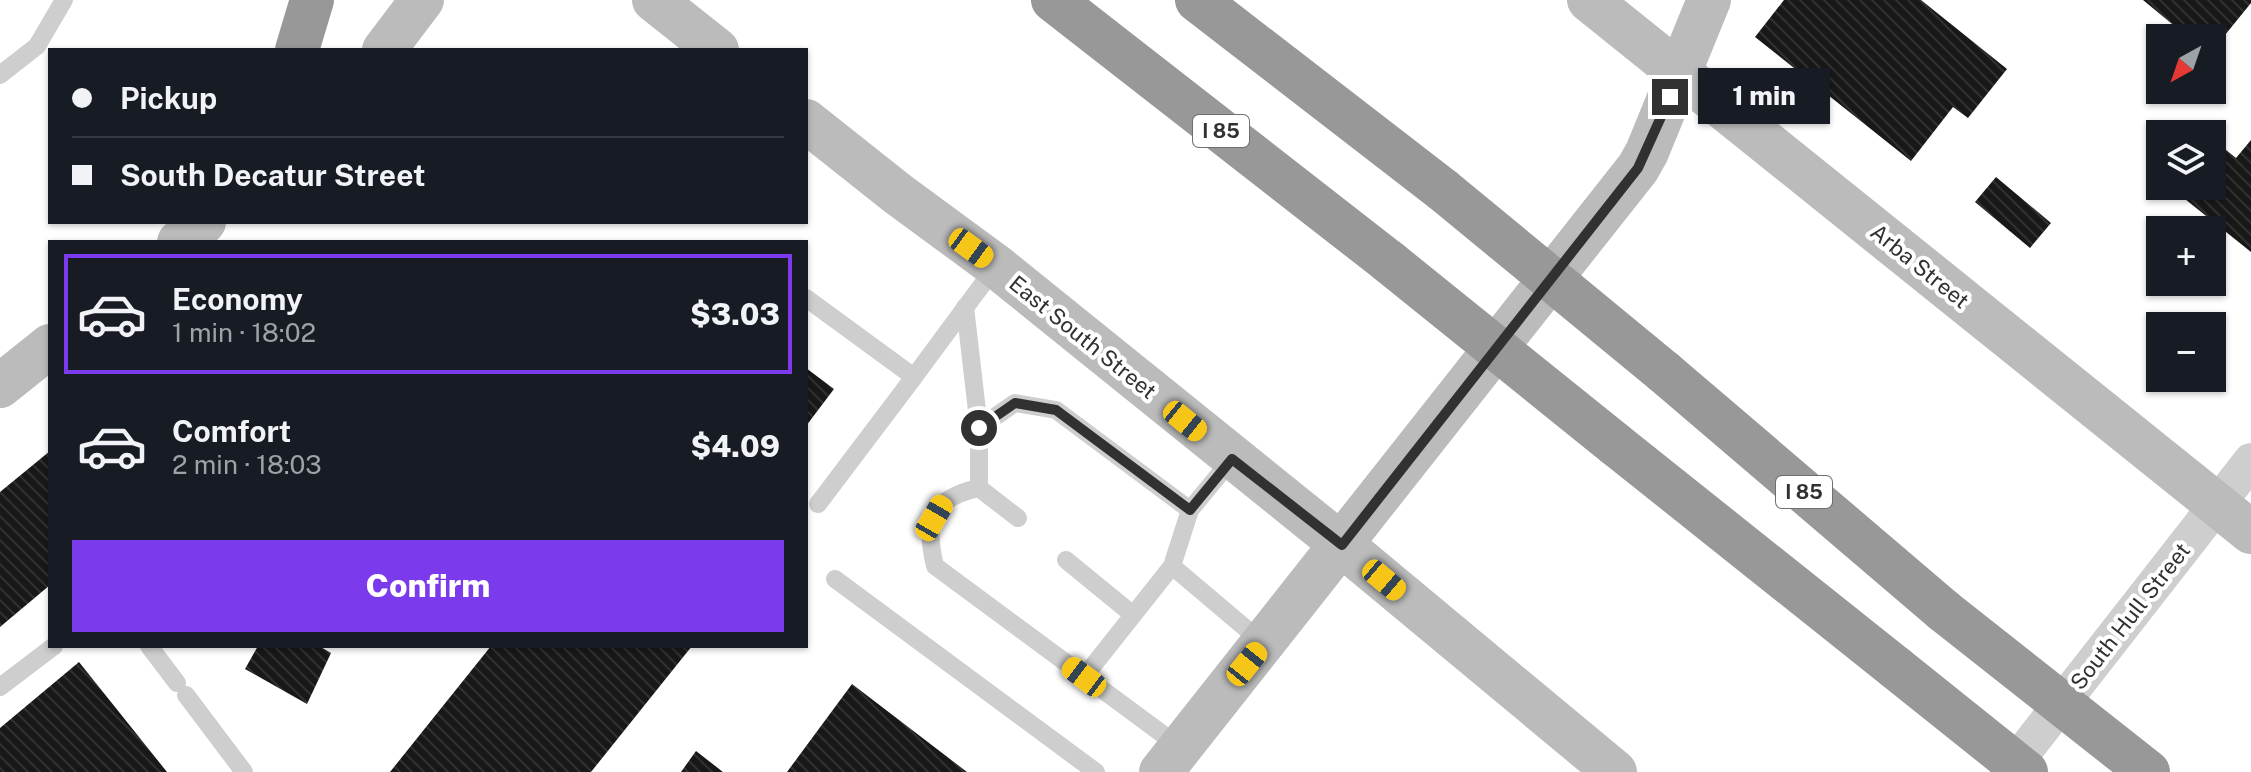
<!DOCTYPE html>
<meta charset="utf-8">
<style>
body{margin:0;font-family:"Public Sans",sans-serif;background:#242831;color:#f1f3f6;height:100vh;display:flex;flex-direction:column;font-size:30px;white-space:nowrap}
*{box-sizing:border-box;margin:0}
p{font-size:26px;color:#9ea1a6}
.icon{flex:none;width:44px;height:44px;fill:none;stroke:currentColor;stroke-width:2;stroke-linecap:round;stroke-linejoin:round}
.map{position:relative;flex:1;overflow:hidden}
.sheet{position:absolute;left:48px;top:240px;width:760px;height:408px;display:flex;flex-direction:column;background:#171b24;border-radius:0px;box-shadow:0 2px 6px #0004}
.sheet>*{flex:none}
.hud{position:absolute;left:48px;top:48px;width:760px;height:176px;border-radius:0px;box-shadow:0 2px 6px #0004;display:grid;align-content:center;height:176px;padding:0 24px;background:#171b24}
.needle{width:52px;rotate:220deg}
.tools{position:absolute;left:2146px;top:24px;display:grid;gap:16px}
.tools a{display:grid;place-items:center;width:80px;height:80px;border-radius:0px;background:#171b24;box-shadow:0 2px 6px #0004;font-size:40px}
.end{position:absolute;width:36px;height:36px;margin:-18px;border:10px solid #313131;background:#fff;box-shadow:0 0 0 4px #fff}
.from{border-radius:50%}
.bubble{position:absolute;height:56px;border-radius:0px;background:#171b24;box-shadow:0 2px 6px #0004;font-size:26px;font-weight:800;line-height:56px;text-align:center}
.car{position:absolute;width:24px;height:48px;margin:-24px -12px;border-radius:10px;box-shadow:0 0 6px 2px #0007;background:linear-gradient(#f5c518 24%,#345 0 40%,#f5c518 0 76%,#345 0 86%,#f5c518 0)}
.hud b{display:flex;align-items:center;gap:28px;height:76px;font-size:30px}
.hud b+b{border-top:2px solid #363941}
.hud i{width:20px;height:20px;background:#f1f3f6}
ul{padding:14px 0 0;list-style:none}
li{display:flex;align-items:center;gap:24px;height:120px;margin:0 16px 12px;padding:0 8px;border:4px solid transparent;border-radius:0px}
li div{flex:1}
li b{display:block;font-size:30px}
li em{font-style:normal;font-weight:800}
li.on{border-color:#7c3aed}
li>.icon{width:72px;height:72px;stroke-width:1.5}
.action{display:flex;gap:16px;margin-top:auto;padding:16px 24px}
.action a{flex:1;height:92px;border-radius:0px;background:#7c3aed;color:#fff;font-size:32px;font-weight:800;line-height:92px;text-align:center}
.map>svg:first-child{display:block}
.building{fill:url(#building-back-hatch)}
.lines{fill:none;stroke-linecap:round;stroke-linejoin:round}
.service{stroke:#cecece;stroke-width:18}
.minor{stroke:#cecece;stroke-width:36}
.secondary{stroke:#bbb;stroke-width:44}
.motorway{stroke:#989898;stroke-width:44}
.motorway-bridge{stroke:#989898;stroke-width:44}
.route{stroke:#313131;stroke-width:10}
.labels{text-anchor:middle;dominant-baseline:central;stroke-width:8;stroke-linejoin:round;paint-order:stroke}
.shield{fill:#fff;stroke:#6f6f6f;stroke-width:2}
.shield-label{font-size:20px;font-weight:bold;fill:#313131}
.street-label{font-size:22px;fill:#313131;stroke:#fff}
</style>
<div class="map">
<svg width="2251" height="772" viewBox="0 0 2251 772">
<defs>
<pattern id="building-back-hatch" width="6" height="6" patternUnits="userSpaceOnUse" patternTransform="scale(2)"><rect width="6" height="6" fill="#181818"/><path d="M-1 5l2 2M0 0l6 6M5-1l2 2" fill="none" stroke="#313131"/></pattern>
</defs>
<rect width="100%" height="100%" fill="#fff"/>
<path class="building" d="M1784 0H1921L2007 69 1968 118 1953 107 1911 161 1755 37Z
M2143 0H2251V3L2212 51V38H2189Z
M2251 140V252L2175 191 2179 186H2212V146L2215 141 2236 158Z
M1996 177 2051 223 2030 248 1975 202Z
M806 368 834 389 806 426Z
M50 451V585L0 627V492Z
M258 646H319L331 653 307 704 245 669Z
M491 646H692L591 772H390Z
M79 662 167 772H0V728Z
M852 684 967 772H787Z
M696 751 723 772H681Z"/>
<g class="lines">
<path class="service" d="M0 75 37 46 64 0
M806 298 914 377 996 266
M965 307 979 428V488
M979 428 1015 403 1056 410 1190 510 1232 459
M818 504 914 377
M1018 518 979 488C931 498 924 521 935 566L1180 747
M1066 560 1132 614
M1172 566 1190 510
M835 579 1096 772
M149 646 177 683
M1084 677 1172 566 1263 643
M0 687 54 646
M186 695 244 772"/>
<path class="minor" d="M2008 772 2251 461"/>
<path class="secondary" d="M654 0 717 50
M1589 0 2251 532
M384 50 422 0
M806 121 898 194 996 266 1342 545 1615 772
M179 242 204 222
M0 386 50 346
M1161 772 1638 168 1647 152 1709 0"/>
<path class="motorway" d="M1053 0 1388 261
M1197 0 1443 190
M297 50 312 0
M1664 372 1944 611
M1615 444 1896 668"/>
<path class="motorway-bridge" d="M1443 190 1664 372
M1388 261 1615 444
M1944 611 2148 772
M1896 668 2026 772"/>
</g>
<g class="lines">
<path class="route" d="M979 428 1015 403 1056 410 1190 510 1232 459 1342 545 1638 168 1670 97"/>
</g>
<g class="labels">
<g class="shield">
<rect x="1193" y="115" width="56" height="32" rx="6"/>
<rect x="1776" y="476" width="56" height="32" rx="6"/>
</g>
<g class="shield-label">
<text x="1221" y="131">I 85</text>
<text x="1804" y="492">I 85</text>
</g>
<g class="street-label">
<text transform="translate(1920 266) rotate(39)">Arba Street</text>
<text transform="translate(1083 337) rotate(39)">East South Street</text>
<text transform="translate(2130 616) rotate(-52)">South Hull Street</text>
</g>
</g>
</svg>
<div class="tools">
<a><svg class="needle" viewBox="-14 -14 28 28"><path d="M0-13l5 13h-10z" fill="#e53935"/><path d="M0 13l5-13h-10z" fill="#9ea1a6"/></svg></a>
<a><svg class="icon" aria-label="layers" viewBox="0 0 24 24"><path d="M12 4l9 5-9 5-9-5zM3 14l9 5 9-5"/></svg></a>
<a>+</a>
<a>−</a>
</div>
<i class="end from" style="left:979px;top:428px"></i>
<i class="end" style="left:1670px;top:97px"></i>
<div class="bubble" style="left:1698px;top:68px;width:132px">1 min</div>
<i class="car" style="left:971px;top:248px;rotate:126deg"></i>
<i class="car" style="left:1185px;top:421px;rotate:129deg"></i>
<i class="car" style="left:934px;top:518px;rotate:30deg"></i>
<i class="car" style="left:1384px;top:580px;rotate:130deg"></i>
<i class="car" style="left:1247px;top:664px;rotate:39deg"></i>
<i class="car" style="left:1084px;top:677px;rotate:307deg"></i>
<div class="hud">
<b><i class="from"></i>Pickup</b>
<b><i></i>South Decatur Street</b>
</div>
<section class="sheet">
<ul>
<li class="on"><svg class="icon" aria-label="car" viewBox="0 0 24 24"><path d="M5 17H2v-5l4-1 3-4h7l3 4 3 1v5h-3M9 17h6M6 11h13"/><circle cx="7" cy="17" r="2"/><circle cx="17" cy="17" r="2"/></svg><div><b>Economy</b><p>1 min · 18:02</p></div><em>$3.03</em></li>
<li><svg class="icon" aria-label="car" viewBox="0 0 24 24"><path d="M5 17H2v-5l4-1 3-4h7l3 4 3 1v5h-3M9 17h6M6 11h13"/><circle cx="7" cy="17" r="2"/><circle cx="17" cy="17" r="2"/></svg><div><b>Comfort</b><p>2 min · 18:03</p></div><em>$4.09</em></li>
</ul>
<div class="action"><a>Confirm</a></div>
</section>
</div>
